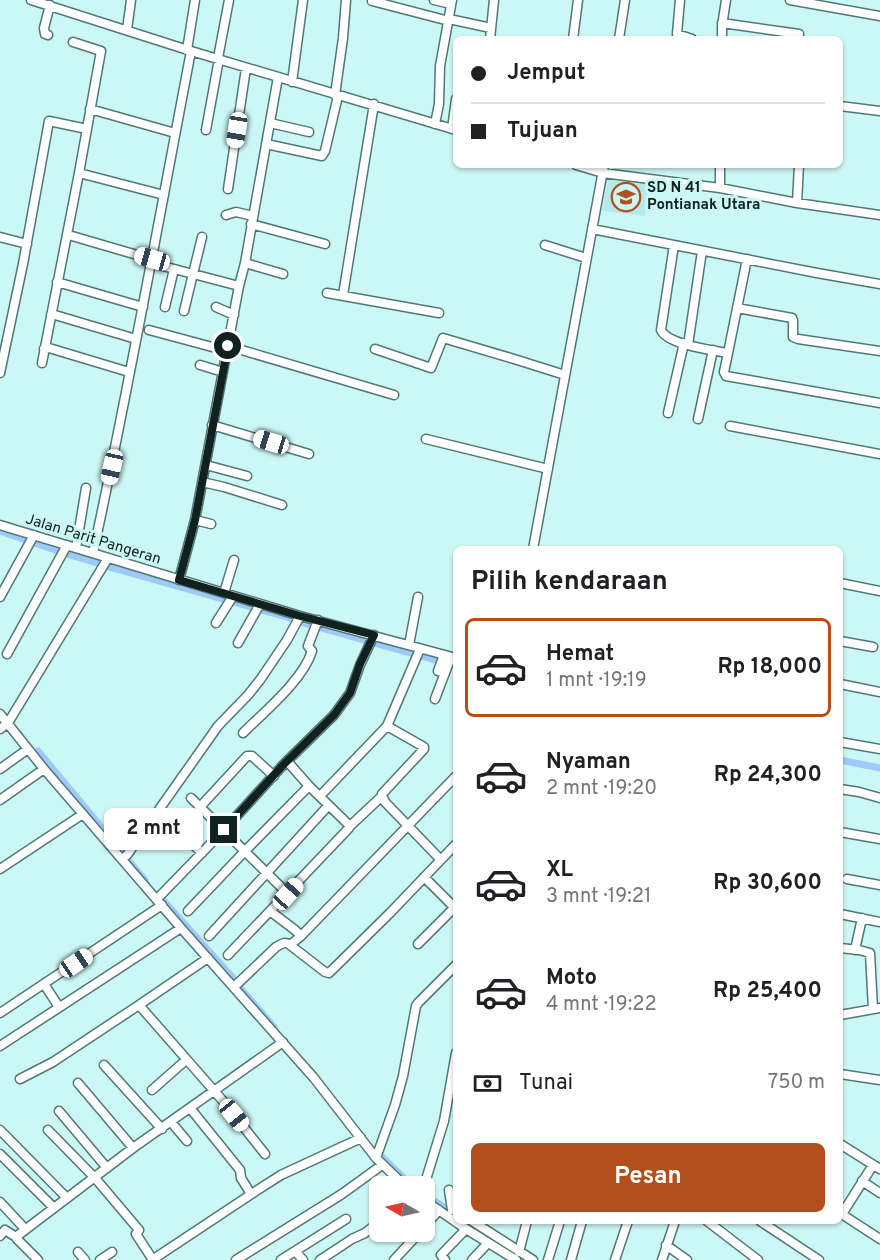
<!DOCTYPE html>
<html lang="id">
<meta charset="utf-8">
<style>
body{margin:0;font-family:Overpass,sans-serif;background:#f2f2f2;color:#202124;height:100vh;display:flex;flex-direction:column;font-size:22px;white-space:nowrap}
*{box-sizing:border-box;margin:0}
p{font-size:20px;color:#757577}
.icon{flex:none;width:33px;height:33px;fill:none;stroke:currentColor;stroke-width:2;stroke-linecap:round;stroke-linejoin:round}
.map{position:relative;flex:1;overflow:hidden}
.side{position:absolute;left:453px;top:546px;width:390px;height:678px;display:flex;flex-direction:column;background:#fff;border-radius:9px;box-shadow:0 2px 4px #0004}
.side>*{flex:none}
.top-card{position:absolute;left:453px;top:36px;width:390px;height:132px;border-radius:9px;box-shadow:0 2px 4px #0004;display:grid;align-content:center;height:132px;padding:0 18px;background:#fff}
.needle{width:39px;rotate:279deg}
.buttons{position:absolute;left:369px;top:1176px;display:grid;gap:12px}
.buttons a{display:grid;place-items:center;width:66px;height:66px;border-radius:9px;background:#fff;box-shadow:0 2px 4px #0004;font-size:30px}
.end{position:absolute;width:27px;height:27px;margin:-14px;border:8px solid #102120;background:#fff;box-shadow:0 0 0 3px #fff}
.from{border-radius:50%}
.bubble{position:absolute;height:42px;border-radius:9px;background:#fff;box-shadow:0 2px 4px #0004;font-size:20px;font-weight:700;line-height:42px;text-align:center}
.car{position:absolute;width:18px;height:36px;margin:-18px -9px;border-radius:8px;box-shadow:0 0 4px 2px #0007;background:linear-gradient(#fff 24%,#345 0 40%,#fff 0 76%,#345 0 86%,#fff 0)}
.top-card b{display:flex;align-items:center;gap:21px;height:57px;font-size:22px}
.top-card b+b{border-top:2px solid #e0e0e0}
.top-card i{width:15px;height:15px;background:#202124}
ul{padding:0;list-style:none}
li{display:flex;align-items:center;gap:18px;height:99px;margin:0 12px 9px;padding:0 6px;border:3px solid transparent;border-radius:9px}
li div{flex:1}
li b{display:block;font-size:22px}
li em{font-style:normal;font-weight:700}
li.active{border-color:#b34f1b}
li>.icon{width:54px;height:54px;stroke-width:1.5}
h2{padding:0 18px;font-size:27px;line-height:72px}
.pay{display:flex;align-items:center;gap:15px;height:66px;padding:0 18px;font-size:22px}
.pay p{margin-inline-start:auto}
.button{display:flex;gap:12px;margin-top:auto;padding:12px 18px}
.button a{flex:1;height:69px;border-radius:9px;background:#b34f1b;color:#fff;font-size:24px;font-weight:700;line-height:69px;text-align:center}
.map>svg:first-child{display:block}
.built{fill:#b5eae8}
.lines{fill:none;stroke-linecap:round;stroke-linejoin:round}
.canal{stroke:#9fc9f9;stroke-width:7}
.minor-casing{stroke:#4f7876;stroke-width:11}
.minor{stroke:#fff;stroke-width:8}
.route{stroke:#102120;stroke-width:8}
.labels{text-anchor:middle;dominant-baseline:central;stroke-width:6;stroke-linejoin:round;paint-order:stroke}
.poi-label{font-size:15px;font-weight:bold;fill:#102120;stroke:#cbf7f5;text-anchor:start}
.street-label{font-size:15px;fill:#102120;stroke:#cbf7f5}
</style>
<div class="map">
<svg width="880" height="1260" viewBox="0 0 880 1260">
<rect width="100%" height="100%" fill="#cbf7f5"/>
<path class="built" d="M609 176 649 182 645 216 602 211Z"/>
<g class="lines">
<path class="canal" d="M0 531 61 552
M67 554 100 564
M109 567 294 619
M300 622 456 666
M38 751 123 853
M840 760 880 768
M127 859 145 880
M163 900 234 979
M240 988 274 1027
M382 1157 412 1186
M424 1195 456 1214"/>
<g class="minor-casing">
<path id="minor" d="M31 0 191 51 456 130
M434 0 451 4
M680 0 677 34 692 39
M790 0 880 16
M372 1 449 21
M449 19 491 28
M722 23 799 34
M127 30 131 0
M48 35 45 34 44 28 50 5
M490 39 494 0
M573 39 578 0
M619 39 625 0
M722 39V26L726 0
M73 42 101 51 79 173 164 195
M187 50 195 0
M218 58 229 0
M292 82 303 0
M335 95 343 38 346 0
M840 106 880 111
M90 109 175 133
M270 123 309 132
M435 124 439 104 440 66 452 0
M452 129 456 99
M206 130 219 59
M266 144 322 156 325 151 338 96
M576 165 603 173 720 188 797 203 880 215
M720 188V165
M228 189 246 68
M797 203 799 165
M226 215 236 212 253 216
M251 224 325 244
M592 229 817 273 880 284
M72 236 151 259
M0 237 27 244
M545 245 586 258
M674 245 661 330C668 345 712 350 728 353L724 372 726 376 880 403
M245 263 283 274
M155 264 239 286
M57 282 143 307
M327 293 439 313
M343 295 374 104
M165 307 174 269
M216 307 234 315
M737 308 792 318 793 320V337L798 339 880 351
M184 311 202 237
M51 315H55L136 339
M149 330 227 351
M688 345 702 251
M228 346 394 395
M44 349 49 348 129 372
M375 349 431 368 443 338 514 359 565 375
M728 353 747 259
M42 363 79 173
M200 365 223 372
M0 373 23 264 49 121 87 129
M668 413 684 343
M698 419 713 350
M212 425 309 454
M730 426 880 454
M426 439 548 469
M206 465 247 476
M202 482 224 487 282 505
M195 520 211 524
M0 525 300 616 456 658
M76 548 86 488
M533 549 604 165
M93 553C129 387 159 219 191 51
M179 580 195 520 239 286 245 263 278 77
M840 583 880 591
M224 593 234 560
M0 597 34 535
M216 623 233 596
M840 641 873 647
M238 643 260 604
M409 645 418 597
M420 649 387 726 424 747V749L382 794V796L385 802 440 859
M7 654 67 545
M438 671 444 655
M840 684 880 692
M435 699 451 657
M0 714 44 769 181 928 314 1078 376 1158 405 1186
M0 729 8 723 108 558
M243 733C265 711 303 680 312 651L308 646 318 620
M840 742 880 749
M0 769 28 749
M840 789 859 792 880 798
M320 796 387 726
M191 798 288 894
M0 800 44 769
M200 807 247 756H252L274 776
M174 826 202 853
M349 827 382 796
M840 832 880 839
M122 859 127 855 218 726 248 695 260 680 287 640 300 616
M0 869 83 814
M424 877 456 909
M847 879 880 885
M157 899 224 830 283 765 334 715 350 693 360 665 374 635
M188 911 245 851 309 786
M270 911 295 930 301 936
M840 914 880 922
M209 936 328 806
M418 944 456 906
M290 945 325 972 329 973 390 913 456 844
M840 948 859 950 870 953 873 1009
M855 950 862 918
M228 955 349 828V825L309 786 287 761
M44 984 59 1007
M234 987 276 947C281 944 285 941 290 945L301 936 456 776
M139 1005 208 958
M0 1013 162 905
M840 1015 880 1008
M0 1046 181 928
M104 1065 162 1129
M840 1074 880 1080
M20 1079 53 1062 139 1005 223 1101 265 1154
M78 1083 133 1148
M152 1090 186 1060
M190 1108 240 1170 241 1178 251 1194
M59 1111 107 1168
M171 1122 187 1141
M0 1130 67 1198
M48 1130 95 1178 139 1230 136 1234 153 1260
M840 1144 880 1169
M0 1154 54 1208
M376 1158 395 1105 403 1076 416 1006 418 1003 456 965
M862 1181 880 1193
M424 1186 444 1121 456 1053
M449 1190 452 1210
M424 1200 466 1229 516 1260
M0 1202 25 1229
M840 1213 880 1239
M842 1214 873 1165
M472 1221 533 1260
M707 1221 758 1260
M760 1221 819 1260
M424 1227 439 1210
M0 1236 5 1230 16 1237
M666 1245 687 1260
M78 1252 85 1260
M296 1252 303 1260
M519 1252 527 1221
M38 1260 17 1239V1236L133 1148 283 1042
M100 1260 112 1252
M152 1260 256 1191 281 1175 361 1138
M236 1260 342 1194 382 1165
M281 1260 346 1219
M320 1260 352 1239 365 1233 380 1221
M394 1260 420 1232
M445 1260 441 1255 466 1229
M472 1260 488 1243
M548 1260 560 1221
M571 1260 582 1221
M615 1260 628 1221
M662 1260 675 1221"/>
</g>
<use href="#minor" class="minor"/>
</g>
<g class="lines">
<path class="route" d="M224 830 283 765 334 715 350 693 360 664 374 635 300 616 179 580 195 520 228 346"/>
</g>
<defs>
<g id="school-ring" transform="scale(1.5)"><circle r="9.5" fill="#cbf7f5" stroke="#b34f1b" stroke-width="1.5"/><path d="M0-5L7-2L0 1L-7-2ZM-4 1L0 2.5L4 1V4Q0 6-4 4Z" fill="#b34f1b"/></g>
</defs>
<g fill-rule="evenodd">
<use href="#school-ring" x="626" y="197"/>
</g>
<g class="labels">
<g class="poi-label">
<text x="647" y="188">SD N 41<tspan x="647" dy="17">Pontianak Utara</tspan></text>
</g>
<g class="street-label">
<text transform="translate(93 540) rotate(17)">Jalan Parit Pangeran</text>
</g>
</g>
</svg>
<div class="buttons">
<a><svg class="needle" viewBox="-14 -14 28 28"><path d="M0-13l5 13h-10z" fill="#e53935"/><path d="M0 13l5-13h-10z" fill="#757577"/></svg></a>
</div>
<i class="end from" style="left:228px;top:346px"></i>
<i class="end" style="left:224px;top:830px"></i>
<div class="bubble" style="left:104px;top:808px;width:99px">2 mnt</div>
<i class="car" style="left:237px;top:130px;rotate:189deg"></i>
<i class="car" style="left:152px;top:259px;rotate:286deg"></i>
<i class="car" style="left:271px;top:442px;rotate:287deg"></i>
<i class="car" style="left:112px;top:467px;rotate:193deg"></i>
<i class="car" style="left:288px;top:894px;rotate:42deg"></i>
<i class="car" style="left:76px;top:963px;rotate:56deg"></i>
<i class="car" style="left:234px;top:1115px;rotate:141deg"></i>
<div class="top-card">
<b><i class="from"></i>Jemput</b>
<b><i></i>Tujuan</b>
</div>
<section class="side">
<h2>Pilih kendaraan</h2>
<ul>
<li class="active"><svg class="icon" aria-label="car" viewBox="0 0 24 24"><path d="M5 17H2v-5l4-1 3-4h7l3 4 3 1v5h-3M9 17h6M6 11h13"/><circle cx="7" cy="17" r="2"/><circle cx="17" cy="17" r="2"/></svg><div><b>Hemat</b><p>1 mnt · 19:19</p></div><em>Rp 18,000</em></li>
<li><svg class="icon" aria-label="car" viewBox="0 0 24 24"><path d="M5 17H2v-5l4-1 3-4h7l3 4 3 1v5h-3M9 17h6M6 11h13"/><circle cx="7" cy="17" r="2"/><circle cx="17" cy="17" r="2"/></svg><div><b>Nyaman</b><p>2 mnt · 19:20</p></div><em>Rp 24,300</em></li>
<li><svg class="icon" aria-label="car" viewBox="0 0 24 24"><path d="M5 17H2v-5l4-1 3-4h7l3 4 3 1v5h-3M9 17h6M6 11h13"/><circle cx="7" cy="17" r="2"/><circle cx="17" cy="17" r="2"/></svg><div><b>XL</b><p>3 mnt · 19:21</p></div><em>Rp 30,600</em></li>
<li><svg class="icon" aria-label="car" viewBox="0 0 24 24"><path d="M5 17H2v-5l4-1 3-4h7l3 4 3 1v5h-3M9 17h6M6 11h13"/><circle cx="7" cy="17" r="2"/><circle cx="17" cy="17" r="2"/></svg><div><b>Moto</b><p>4 mnt · 19:22</p></div><em>Rp 25,400</em></li>
</ul>
<div class="pay"><svg class="icon" aria-label="cash" viewBox="0 0 24 24"><path d="M3 7h18v10H3z"/><circle cx="12" cy="12" r="2"/></svg>Tunai<p>750 m</p></div>
<div class="button"><a>Pesan</a></div>
</section>
</div>
